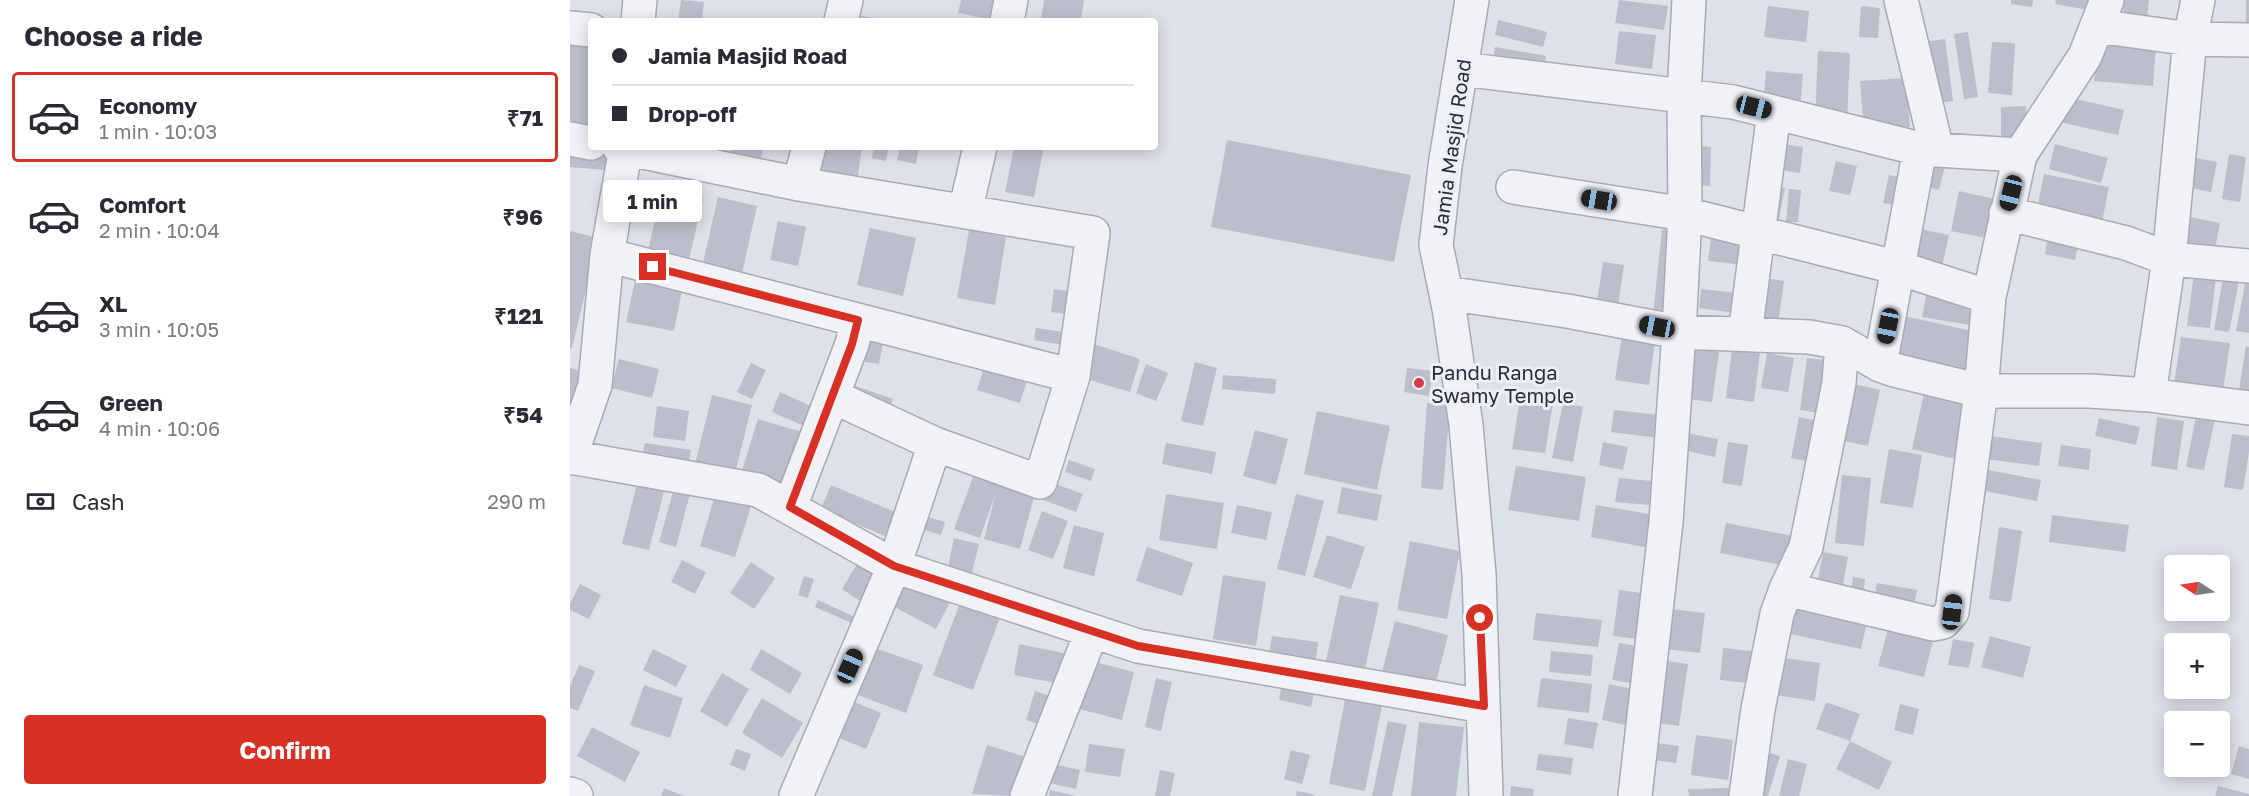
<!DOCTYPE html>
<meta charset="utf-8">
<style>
body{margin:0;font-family:"Golos Text",sans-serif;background:#f2f2f3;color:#2b2b33;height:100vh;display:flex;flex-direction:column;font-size:22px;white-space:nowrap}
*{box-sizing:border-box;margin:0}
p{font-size:20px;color:#7c7c81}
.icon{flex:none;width:33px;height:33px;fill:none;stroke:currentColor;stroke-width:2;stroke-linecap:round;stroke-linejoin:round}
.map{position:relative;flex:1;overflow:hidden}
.side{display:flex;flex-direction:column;background:#fff;width:570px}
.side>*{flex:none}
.hud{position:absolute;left:18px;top:18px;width:570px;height:132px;border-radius:6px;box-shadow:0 3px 15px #0003;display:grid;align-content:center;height:132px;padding:0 24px;background:#fff}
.needle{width:39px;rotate:282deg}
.controls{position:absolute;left:1594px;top:555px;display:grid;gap:12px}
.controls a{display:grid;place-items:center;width:66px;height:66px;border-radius:6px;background:#fff;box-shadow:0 3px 15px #0003;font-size:30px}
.end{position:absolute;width:27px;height:27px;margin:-14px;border:8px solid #d93025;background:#fff;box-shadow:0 0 0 3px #fff}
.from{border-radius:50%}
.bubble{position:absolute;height:42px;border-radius:6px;background:#fff;box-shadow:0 3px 15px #0003;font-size:20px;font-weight:700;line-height:42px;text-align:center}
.car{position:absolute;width:18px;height:36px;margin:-18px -9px;border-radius:8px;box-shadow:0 0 4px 2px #0007;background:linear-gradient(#222 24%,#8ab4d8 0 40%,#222 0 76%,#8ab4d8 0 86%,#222 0)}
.hud b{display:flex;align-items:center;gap:21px;height:57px;font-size:22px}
.hud b+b{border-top:2px solid #e1e1e2}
.hud i{width:15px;height:15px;background:#2b2b33}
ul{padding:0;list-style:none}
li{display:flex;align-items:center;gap:18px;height:90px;margin:0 12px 9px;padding:0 12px;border:3px solid transparent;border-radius:6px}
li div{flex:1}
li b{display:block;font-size:22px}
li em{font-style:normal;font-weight:700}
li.on{border-color:#d93025}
li>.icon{width:54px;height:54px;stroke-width:1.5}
h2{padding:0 24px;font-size:27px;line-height:72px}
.pay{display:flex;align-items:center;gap:15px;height:66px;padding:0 24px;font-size:22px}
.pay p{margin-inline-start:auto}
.button{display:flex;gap:12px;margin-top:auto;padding:12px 24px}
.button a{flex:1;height:69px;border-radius:6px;background:#d93025;color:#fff;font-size:24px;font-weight:700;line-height:69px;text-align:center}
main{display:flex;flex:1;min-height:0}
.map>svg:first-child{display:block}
.building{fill:#babfcb}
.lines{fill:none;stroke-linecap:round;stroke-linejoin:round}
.minor-casing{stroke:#a6abb5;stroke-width:36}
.minor{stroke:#f0f2f6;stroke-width:33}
.route{stroke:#d93025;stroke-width:8}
.poi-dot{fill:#d33b49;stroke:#ecf0f5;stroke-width:2}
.labels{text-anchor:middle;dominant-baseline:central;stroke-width:6;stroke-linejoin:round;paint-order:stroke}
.street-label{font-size:20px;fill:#262d3f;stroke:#ecf0f5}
.poi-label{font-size:20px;fill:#262d3f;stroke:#ecf0f5;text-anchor:start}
</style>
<main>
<section class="side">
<h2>Choose a ride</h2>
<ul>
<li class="on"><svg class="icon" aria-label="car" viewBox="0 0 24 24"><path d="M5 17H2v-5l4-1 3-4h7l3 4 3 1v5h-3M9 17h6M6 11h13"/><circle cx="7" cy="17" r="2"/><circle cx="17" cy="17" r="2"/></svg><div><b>Economy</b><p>1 min · 10:03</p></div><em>₹71</em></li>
<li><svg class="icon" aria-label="car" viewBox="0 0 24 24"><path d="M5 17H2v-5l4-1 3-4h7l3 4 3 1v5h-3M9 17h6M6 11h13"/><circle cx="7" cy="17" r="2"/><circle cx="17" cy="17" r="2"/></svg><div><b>Comfort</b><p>2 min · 10:04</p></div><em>₹96</em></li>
<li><svg class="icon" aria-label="car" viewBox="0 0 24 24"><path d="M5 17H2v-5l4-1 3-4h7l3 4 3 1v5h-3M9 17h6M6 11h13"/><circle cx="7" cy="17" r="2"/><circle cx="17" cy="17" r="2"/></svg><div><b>XL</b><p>3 min · 10:05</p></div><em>₹121</em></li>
<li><svg class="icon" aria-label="car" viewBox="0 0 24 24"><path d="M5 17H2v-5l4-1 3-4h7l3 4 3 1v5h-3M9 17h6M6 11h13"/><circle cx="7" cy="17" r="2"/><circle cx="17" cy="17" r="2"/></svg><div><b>Green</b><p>4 min · 10:06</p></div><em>₹54</em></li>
</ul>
<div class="pay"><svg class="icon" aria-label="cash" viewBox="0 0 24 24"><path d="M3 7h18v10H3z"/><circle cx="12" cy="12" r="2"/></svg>Cash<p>290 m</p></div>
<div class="button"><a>Confirm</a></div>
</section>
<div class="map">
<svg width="1679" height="796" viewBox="0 0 1679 796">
<rect width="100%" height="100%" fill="#dde1e8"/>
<path class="building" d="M111 0 134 2 132 21H108Z
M391 0H426L422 20 388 13Z
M474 0H514L511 21H471Z
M1049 0 1098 6 1094 30 1045 23Z
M1441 0H1463L1462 7 1441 4Z
M1486 0H1520L1518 10 1485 4Z
M1554 0H1579L1576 29 1552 27Z
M1676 0H1679V33L1676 34Z
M1198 6 1239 11 1236 42 1194 37Z
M1291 6 1310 8 1308 38 1289 37Z
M286 15 306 18V21H285Z
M928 20 977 32 973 47 925 35Z
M1049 31 1086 35 1082 69 1045 64Z
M1398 32 1408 97 1394 99 1384 34Z
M0 37 21 39V147H49L46 171 0 167Z
M1375 39 1383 101 1362 104 1354 42Z
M1527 39 1586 44 1583 86 1524 81Z
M1422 42 1445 43 1442 95 1418 93Z
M925 47 976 56 972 75 922 66Z
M1248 51 1280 53 1277 122 1245 121Z
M1196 71 1233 74 1230 111 1193 108Z
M1336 78 1340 127 1294 131 1290 81Z
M1496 97 1554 110 1548 135 1490 122Z
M1456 106 1457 145 1431 146V107Z
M657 140 841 175 824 262 641 227Z
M1206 143 1233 147 1230 173 1202 169Z
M1485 144 1538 158 1531 183 1479 169Z
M1129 146 1141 147 1140 186 1127 185Z
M161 147H193L189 172 158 167Z
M250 147H292L286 189 244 183Z
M304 147H319L316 161 302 158Z
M330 147H349L346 164 327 160Z
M444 147H474L464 197 435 192Z
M1659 154 1676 157 1670 202 1652 199Z
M1354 157 1376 162 1369 190 1347 184Z
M1621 157 1647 162 1641 192 1616 187Z
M1266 161 1287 166 1280 195 1259 191Z
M1474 174 1539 187 1531 227 1466 214Z
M1319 175 1336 178 1330 206 1313 203Z
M1203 186 1215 188 1207 228 1196 226Z
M92 189 133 199 118 264 77 255Z
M1219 189 1231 190 1228 222H1216Z
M1389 191 1425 199 1417 238 1381 231Z
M148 197 187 206 172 273 133 263Z
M1615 216 1650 223 1643 260 1608 253Z
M208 221 236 227 228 266 200 260Z
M300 228 346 238 333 296 287 285Z
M1346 228 1379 235 1370 276 1336 269Z
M1092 229 1109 230 1100 318 1083 316Z
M399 230 436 237 425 305 387 298Z
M1479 230 1510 236 1505 260 1475 254Z
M0 231 28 238 2 348H0Z
M1141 237 1178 241 1175 265 1138 261Z
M1033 262 1054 265 1047 312 1026 308Z
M1678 269H1679V333L1666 331Z
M1624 274 1646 277 1640 328 1617 326Z
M1190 277 1214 281 1208 325 1184 322Z
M1653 278 1669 281 1659 332 1644 330Z
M1359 279 1412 288 1405 326 1352 317Z
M65 281 112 290 104 331 56 322Z
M484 289 513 293 510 316 481 312Z
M1131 289 1168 293 1166 313 1129 308Z
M1329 315 1407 332 1398 370 1321 353Z
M466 328 494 332 493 345 464 340Z
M1053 330 1086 335 1079 385 1045 380Z
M301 334 314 337 309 364 295 362Z
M1611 337 1660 343 1652 398 1603 392Z
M524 344 570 359 560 392 513 378Z
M1676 346 1679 347V405L1667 403Z
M1116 347 1149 352 1142 402 1109 398Z
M1162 349 1190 352 1184 402 1156 398Z
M1197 353 1224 358 1218 392 1191 388Z
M1237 358 1263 361 1255 414 1230 410Z
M49 359 89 369 82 398 41 388Z
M625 362 647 368 633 426 611 421Z
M181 363 196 370 182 399 167 392Z
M576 364 598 373 586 401 566 393Z
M415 365 458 378 450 403 407 390Z
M0 368 13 372 0 411Z
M837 368 863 371 859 396 834 392Z
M653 375 706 379 705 394 652 389Z
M1280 383 1310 390 1298 446 1268 440Z
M283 385 323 399 319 411 279 397Z
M210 392 250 410 241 429 202 412Z
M951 392 984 397 975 453 942 449Z
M1354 393 1399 403 1386 459 1342 449Z
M142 395 182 405 163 482 123 472Z
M857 403 880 405 873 490 851 488Z
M993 403 1013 407 1003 462 982 458Z
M87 406 119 411 115 441 83 437Z
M1044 410 1090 415 1088 438 1041 432Z
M747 411 820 426 807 490 734 474Z
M1626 416 1645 419 1634 470 1616 467Z
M1229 417 1254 422 1246 463 1221 458Z
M1587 417 1614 421 1607 470 1581 466Z
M1529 418 1570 427 1566 445 1525 436Z
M188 419 232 432 213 493 169 480Z
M685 430 718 439 706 485 673 476Z
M1111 432 1148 439 1145 457 1108 449Z
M1662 434 1679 436V452L1673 490 1654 487Z
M1412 435 1472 443 1469 466 1408 458Z
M1033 442 1058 447 1053 470 1029 465Z
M1158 442 1178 445 1172 486 1152 483Z
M75 443 121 450 117 472 70 464Z
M596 443 646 452 642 474 592 464Z
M1491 445 1521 449 1519 470 1488 466Z
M1319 449 1352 455 1343 508 1310 503Z
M499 460 525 469 521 481 495 472Z
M946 466 1016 477 1009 521 938 510Z
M1408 468 1471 480 1467 501 1404 489Z
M1272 475 1301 478 1294 546 1265 543Z
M403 477 464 497 450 549 414 539 426 492 410 538 384 529Z
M1049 478 1082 481 1079 505 1045 502Z
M106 481 122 486 106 547 89 542Z
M480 482 513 494 506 512 473 500Z
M67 484 94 491 79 550 52 544Z
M261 485 325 512 315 536 251 509Z
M772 487 812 495 807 521 767 513Z
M146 492 182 503 165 557 130 546Z
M596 494 654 503 647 549 589 540Z
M726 494 754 501 735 576 707 569Z
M667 505 702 512 696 540 661 533Z
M1026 505 1085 515 1080 548 1021 537Z
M472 511 498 521 483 559 458 550Z
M351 515 375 522 371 535 348 528Z
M1482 515 1559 525 1555 552 1479 542Z
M1156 523 1223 536 1217 566 1150 553Z
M504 525 534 533 524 576 493 568Z
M1429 527 1452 531 1441 602 1419 599Z
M757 535 795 547 781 589 743 577Z
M384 538 409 544 402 573 378 567Z
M840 541 890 551 877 619 827 610Z
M577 547 623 563 612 596 566 581Z
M1253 552 1278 557 1272 589 1247 585Z
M112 560 136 572 125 594 101 582Z
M181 562 205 578 184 609 160 593Z
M287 564 305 576 290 601 272 589Z
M329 575 380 602 366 629 315 602Z
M653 575 696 582 686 646 643 639Z
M234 576 244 579 238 598 228 595Z
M1283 577 1295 579 1293 599 1280 597Z
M1307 583 1347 590 1342 613 1303 606Z
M10 584 31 595 19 619 0 610V604Z
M1049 590 1080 594 1074 640 1043 636Z
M770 595 809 603 794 674 755 666Z
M248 600 289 619 286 625 245 607Z
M391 600 431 615 403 690 363 675Z
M1226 607 1297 622 1291 649 1220 634Z
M1100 609 1135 613 1130 653 1095 649Z
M966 613 1032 620 1028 647 963 640Z
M825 621 878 635 865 686 812 672Z
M1319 626 1364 637 1354 677 1308 666Z
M702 636 748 642 745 667 698 660Z
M1420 636 1461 647 1453 678 1411 667Z
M1383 639 1404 643 1399 668 1378 665Z
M1049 643 1074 647 1068 684 1042 680Z
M294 644 353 665 336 713 277 691Z
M449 644 498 654 492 684 444 675Z
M1153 648 1181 651 1178 683 1150 680Z
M83 649 117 666 106 687 73 670Z
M191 649 232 673 220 694 180 670Z
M981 651 1023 655 1021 676 979 672Z
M1202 656 1250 663 1245 701 1197 694Z
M1084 659 1118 664 1109 726 1075 721Z
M521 661 564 672 552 720 509 709Z
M9 665 25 671 8 711 0 708V686Z
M152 673 179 689 157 727 130 711Z
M713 677 746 684 741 707 709 700Z
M586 678 602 682 591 731 575 727Z
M971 678 1022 684 1019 713 967 707Z
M1039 684 1068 690 1061 726 1032 720Z
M74 685 113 698 100 738 60 725Z
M465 691 483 697 474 726 456 720Z
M776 694 813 701 795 791 759 784Z
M272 697 311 713 296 749 257 733Z
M192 698 233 723 212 758 172 733Z
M1256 702 1290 714 1280 741 1322 762 1309 790 1266 769 1280 741 1246 729Z
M1330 704 1349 709 1343 735 1324 730Z
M998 718 1028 723 1023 749 994 744Z
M818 721 837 725 822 796H802Z
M849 722 894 727 886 796H841Z
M22 727 70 752 55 782 7 756Z
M1126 735 1163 740 1158 780 1121 775Z
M1079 742 1109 746 1106 763 1077 759Z
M519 744 555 749 550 777 515 772Z
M417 745 459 758 447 796 402 794Z
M1669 746 1679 749V779L1661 774Z
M166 749 181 754 175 771 160 765Z
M721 750 740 755 732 784 714 779Z
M1195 751 1210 756 1198 796H1182Z
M968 754 1003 758 1001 775 966 770Z
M1218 759 1237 764 1229 796H1209Z
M471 761 510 770 506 789 467 780Z
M590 770 605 773 600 796H585Z
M941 786 964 789 963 796H940Z
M1648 786 1679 794V796H1645Z
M94 788 114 796H91Z
M1160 788 1161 796H1119L1118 789Z
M480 790 503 795V796H479Z
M727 791 743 794V796H726Z"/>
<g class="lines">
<g class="minor-casing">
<path id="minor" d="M902 0 875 166 866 245 879 308 896 425 909 574 916 796
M1331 0 1367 150
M1628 0 1620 39 1679 40
M68 21 70 0
M271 21 276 0
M437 21 441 0
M1527 26 1620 39 1599 259 1579 395
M0 28 21 30
M892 69 1163 102 1350 149 1450 155
M0 139 21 143
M49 147 229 184 523 233 503 376 470 482 365 444 324 566 226 796
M229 184 239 147
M943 187 1115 214 1329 268 1419 297
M395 212 410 147
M1436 213 1556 243 1599 259 1679 266
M37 255 503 376
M876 293 997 311 1109 332 1239 337 1272 343 1310 365 1324 370 1411 391 1419 297 1450 155 1515 56 1537 0
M1175 334 1204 112
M1310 365 1350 149
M262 396 365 444
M0 457 188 490 324 566 568 646 913 706
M0 458 25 385 37 255 56 147
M220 507 282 344 288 320
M1216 589 1363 624 1373 622 1382 612 1411 391H1520L1579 395 1679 408
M0 794 6 796
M457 796 522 631
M1065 796 1096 522 1109 332 1115 214 1114 95 1119 0
M1176 796 1188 709 1207 614 1216 589 1236 547 1269 383 1272 343"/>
</g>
<use href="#minor" class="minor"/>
</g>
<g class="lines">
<path class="route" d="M83 267 288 320 282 344 220 507 324 566 568 646 914 706 910 618"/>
</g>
<circle class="poi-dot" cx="849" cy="383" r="6"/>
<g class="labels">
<g class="street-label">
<text transform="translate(881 147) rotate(-82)">Jamia Masjid Road</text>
</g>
<g class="poi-label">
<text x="861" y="372">Pandu Ranga<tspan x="861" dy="23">Swamy Temple</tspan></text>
</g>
</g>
</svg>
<div class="controls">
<a><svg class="needle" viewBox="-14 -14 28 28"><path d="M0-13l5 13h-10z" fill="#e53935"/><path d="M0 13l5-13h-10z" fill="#7c7c81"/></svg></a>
<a>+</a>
<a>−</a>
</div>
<i class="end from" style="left:910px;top:618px"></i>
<i class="end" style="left:83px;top:267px"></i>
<div class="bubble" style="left:33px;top:180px;width:99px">1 min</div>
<i class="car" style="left:1184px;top:107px;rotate:104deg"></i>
<i class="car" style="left:1441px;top:193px;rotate:194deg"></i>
<i class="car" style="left:1029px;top:200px;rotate:279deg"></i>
<i class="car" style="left:1318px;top:326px;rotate:191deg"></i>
<i class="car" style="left:1087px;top:327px;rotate:281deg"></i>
<i class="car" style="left:1382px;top:612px;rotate:7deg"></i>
<i class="car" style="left:280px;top:666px;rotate:24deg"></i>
<div class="hud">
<b><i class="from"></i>Jamia Masjid Road</b>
<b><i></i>Drop-off</b>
</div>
</div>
</main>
